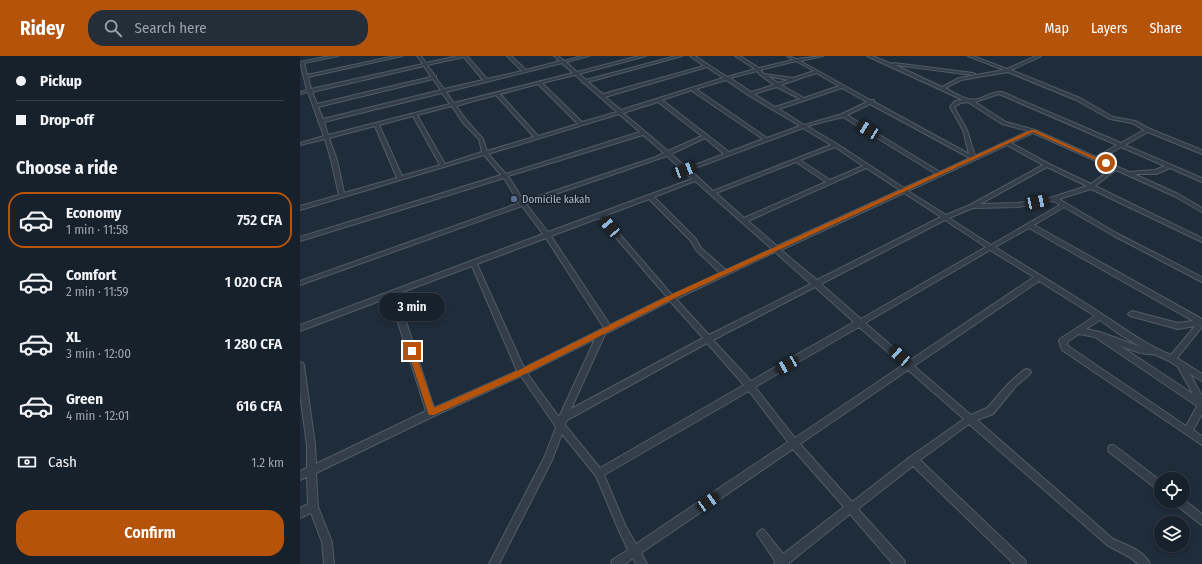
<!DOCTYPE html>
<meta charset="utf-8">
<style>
body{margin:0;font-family:"Fira Sans Condensed",sans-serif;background:#242e38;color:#f1f3f6;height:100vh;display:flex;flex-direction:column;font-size:15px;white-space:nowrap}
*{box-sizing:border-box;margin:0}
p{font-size:13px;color:#9ea3a9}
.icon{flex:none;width:22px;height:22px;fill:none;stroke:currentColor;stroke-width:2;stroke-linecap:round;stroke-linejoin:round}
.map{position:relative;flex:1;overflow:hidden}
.drawer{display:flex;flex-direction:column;background:#17212c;width:300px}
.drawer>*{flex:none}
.hud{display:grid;align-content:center;height:88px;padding:0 16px;background:#17212c}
.controls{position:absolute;left:854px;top:416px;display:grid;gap:8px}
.controls a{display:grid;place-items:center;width:36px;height:36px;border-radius:50%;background:#17212c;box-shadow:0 2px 6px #0003,0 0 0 1px #363e48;font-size:20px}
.end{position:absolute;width:18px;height:18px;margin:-9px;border:5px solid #b45309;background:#fff;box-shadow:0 0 0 2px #fff}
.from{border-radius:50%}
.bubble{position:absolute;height:28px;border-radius:14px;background:#17212c;box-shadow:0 2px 6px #0003,0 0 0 1px #363e48;font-size:13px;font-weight:600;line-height:28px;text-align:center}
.car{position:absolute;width:12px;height:24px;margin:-12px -6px;border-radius:5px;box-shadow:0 0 3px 1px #0007;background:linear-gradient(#222 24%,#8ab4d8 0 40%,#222 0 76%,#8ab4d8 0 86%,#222 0)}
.hud b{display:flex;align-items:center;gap:14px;height:38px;font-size:15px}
.hud b+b{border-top:1px solid #363e48}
.hud i{width:10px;height:10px;background:#f1f3f6}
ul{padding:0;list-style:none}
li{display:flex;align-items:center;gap:12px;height:56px;margin:0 8px 6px;padding:0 8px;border:2px solid transparent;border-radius:16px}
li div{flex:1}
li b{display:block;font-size:15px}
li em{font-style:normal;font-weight:600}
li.current{border-color:#b45309}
li>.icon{width:36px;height:36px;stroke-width:1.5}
h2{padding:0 16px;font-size:18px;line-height:48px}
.pay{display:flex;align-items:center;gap:10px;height:44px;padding:0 16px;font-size:15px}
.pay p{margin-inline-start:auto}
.action{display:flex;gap:8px;margin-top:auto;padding:8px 16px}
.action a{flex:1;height:46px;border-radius:16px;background:#b45309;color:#fff;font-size:16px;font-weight:600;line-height:46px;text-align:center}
header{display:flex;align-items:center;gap:24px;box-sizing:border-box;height:56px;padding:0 20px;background:#b45309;color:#fff}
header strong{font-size:19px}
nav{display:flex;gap:22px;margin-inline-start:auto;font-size:14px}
.search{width:280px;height:36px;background:#242e38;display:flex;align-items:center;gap:10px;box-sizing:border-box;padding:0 14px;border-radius:16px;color:#9ea3a9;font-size:15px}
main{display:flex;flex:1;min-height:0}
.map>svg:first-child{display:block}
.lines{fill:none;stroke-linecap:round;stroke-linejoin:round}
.minor-casing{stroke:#505c68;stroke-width:2}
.minor{fill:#333e4a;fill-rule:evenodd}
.route{fill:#b45309}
.service-dot{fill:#5c6f8a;stroke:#18232e;stroke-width:1.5}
.labels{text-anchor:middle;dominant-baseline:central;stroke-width:3.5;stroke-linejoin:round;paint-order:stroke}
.poi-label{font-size:11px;fill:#adb9c7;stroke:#18232e;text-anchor:start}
</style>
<header>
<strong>Ridey</strong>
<div class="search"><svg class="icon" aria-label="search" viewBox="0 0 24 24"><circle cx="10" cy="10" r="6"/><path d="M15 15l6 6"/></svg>Search here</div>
<nav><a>Map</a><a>Layers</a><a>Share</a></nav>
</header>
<main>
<section class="drawer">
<div class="hud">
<b><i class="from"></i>Pickup</b>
<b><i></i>Drop-off</b>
</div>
<h2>Choose a ride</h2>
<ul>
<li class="current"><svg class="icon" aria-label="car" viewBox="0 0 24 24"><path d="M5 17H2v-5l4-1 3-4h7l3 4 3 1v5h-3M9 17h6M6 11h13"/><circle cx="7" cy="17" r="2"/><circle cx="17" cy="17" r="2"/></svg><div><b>Economy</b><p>1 min · 11:58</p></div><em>752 CFA</em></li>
<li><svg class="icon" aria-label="car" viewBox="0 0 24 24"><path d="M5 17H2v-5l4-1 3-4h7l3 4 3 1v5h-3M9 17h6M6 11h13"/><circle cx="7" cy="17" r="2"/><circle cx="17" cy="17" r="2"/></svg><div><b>Comfort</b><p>2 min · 11:59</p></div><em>1 020 CFA</em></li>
<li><svg class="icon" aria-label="car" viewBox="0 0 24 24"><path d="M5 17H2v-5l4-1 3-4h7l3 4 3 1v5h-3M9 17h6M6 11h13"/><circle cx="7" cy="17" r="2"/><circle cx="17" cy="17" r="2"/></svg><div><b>XL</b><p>3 min · 12:00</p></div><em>1 280 CFA</em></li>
<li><svg class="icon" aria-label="car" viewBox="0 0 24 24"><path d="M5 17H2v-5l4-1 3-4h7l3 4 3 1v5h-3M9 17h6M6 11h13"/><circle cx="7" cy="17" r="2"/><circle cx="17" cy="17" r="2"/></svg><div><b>Green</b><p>4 min · 12:01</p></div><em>616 CFA</em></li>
</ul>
<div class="pay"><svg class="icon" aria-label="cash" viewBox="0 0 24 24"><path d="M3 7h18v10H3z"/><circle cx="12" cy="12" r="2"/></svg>Cash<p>1.2 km</p></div>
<div class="action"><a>Confirm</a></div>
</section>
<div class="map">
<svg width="902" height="508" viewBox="0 0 902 508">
<rect width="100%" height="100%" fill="#1f2c3a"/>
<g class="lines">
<g class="minor-casing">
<path id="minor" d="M30 0H38L4 7 7 19 95 0H102L8 21 11 33 123 8 117 0H121L126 7 158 0H167L187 23 222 15 207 0H211L226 14 260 5 254 0H258L264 5 282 0H289L266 6 277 16 339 0H346L279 18 286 24 376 0H382L288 26 303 38 404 10 390 0H395L427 21 455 13 435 0H440L459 12 493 4 487 0C491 0 493 2 496 3 500 3 517 0 523 0L500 5 570 44H574V46L669 98 663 74 650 51 655 45 663 44 567 0H572L592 8 594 7 673 17 675 18 673 19 595 9 642 31 659 22 704 14 668 0H673L707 13 736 0H741L711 14 780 42 813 61 835 65 850 73 902 94V98L848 76 825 89 902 122V126L870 112 856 118H834L878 138 902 152V156L874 140 816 114 795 130 902 182V186L791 133 759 143 818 178 902 221V226L814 180 764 151 734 169 902 263V271L877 302 902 318V325L890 318 902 340V358L893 374 902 380V389L762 294 759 285 760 283 795 260 739 225 614 310 671 359 687 352 710 326 724 314 727 313 730 314 731 316 730 318 716 330 693 358 677 364 813 483C826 489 844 494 850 508H838L831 502 807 489 669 368 620 404 725 504 726 508H714L613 410 558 453 604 504 605 508H593L550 458 489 507V508H474L475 505 457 478 459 475 462 473 465 475 483 498 544 451 493 393 341 497 347 508H336L333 502 325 508H311L312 504 328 494 320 477 296 420 262 378 252 404 199 508H189L245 400 256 371 221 320 134 360 16 417 18 451 32 486 34 508H24L22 486 11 457 0 462V452L8 448 7 421 0 424V415L7 412V389L0 338V306L3 307 4 309 15 389 16 408 126 355 90 241 0 275V269L243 178 222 150 0 229V225L219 147 204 122 0 185V181L201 119 184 99 0 154V150L39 139 31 104 25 83 0 89V87L24 80 18 65V64L8 36 0 38V36L7 34 0 6ZM164 1 183 24 144 33 136 22V20H135L127 9ZM496 5 514 15 493 22 464 18 460 14ZM262 7 273 17 154 47 146 36ZM124 10 131 21 17 48 12 36ZM407 11 423 22 321 54 305 41ZM457 15 459 18 474 29 451 36 430 22ZM708 16 776 44 810 63 832 67 844 74 821 87 702 36C692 35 686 41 678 43 667 46 655 37 645 32L661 24ZM516 17 539 30 504 42 481 29ZM275 19 282 25 283 27H284L317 56 282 66 242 27ZM468 20 488 24 478 27ZM133 23 141 34 23 63 18 51ZM426 24 448 39 500 70 467 82 396 33ZM238 28 278 68 238 80 200 38ZM477 31 500 43 475 51 454 38ZM542 32 567 46 542 58 504 69 479 53ZM392 34V35L463 83 429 96 362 44ZM142 37 150 48 28 79 24 66ZM699 38 817 89 796 101 735 74 706 66 675 46ZM196 39 234 81 187 95 183 83 167 65 156 50ZM358 46 402 80 368 95 323 57ZM668 46 702 68 729 75 675 100 667 74 654 51 661 47ZM570 48 670 102 640 116 547 59ZM152 50 163 67 179 83 182 96 145 108 117 59ZM319 58 340 76 206 118 188 98ZM113 60 140 109 102 120 79 69ZM543 61 636 118 604 132 537 88 507 70ZM75 70 97 122 44 137 37 104 29 82ZM503 72 531 89 413 135 390 114ZM733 77 812 112 791 128 749 108 711 87ZM343 79 364 97 356 101 224 145 208 120ZM405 82 424 98 387 112 371 98ZM707 89 743 109 670 149 646 159 608 135ZM535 91 563 110 530 124 500 104ZM821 91 865 110 855 114 829 116 800 103ZM367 100 392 123 248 176 226 148ZM496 106 526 126 444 162 416 137ZM747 111 787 130 753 141 718 147 680 148ZM566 112 600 134 477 190 448 165ZM395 125 472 193 426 214 401 192 396 183 354 141ZM604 137 641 161 517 224 481 194ZM349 143 391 185 396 194 420 217 372 239 304 160ZM753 145 760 149 691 189 649 162 673 152 718 151ZM299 162 367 241 310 269 251 180ZM645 164 686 191 561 263 521 228ZM729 172 893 265 878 267 832 255 828 258 830 260 878 273 895 270 871 299C846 289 825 273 802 258 767 235 731 214 695 191ZM246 182 304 272 224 312 177 208ZM690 194 734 221 609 305 565 267ZM475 196 511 228 409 279 376 243ZM172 210 217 315 134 352 97 238ZM515 231 554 266 451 325 413 284ZM370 245 403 282 271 353 305 278ZM800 264 819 278 841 291 800 276 786 273ZM559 271 603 309 495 382 455 331ZM779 278 795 281 897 350 886 370 768 290 767 286ZM295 283 260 359 258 360 227 317ZM407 287 444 329 300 412 265 369 267 364ZM819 289C829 293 843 300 854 298L869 305 878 311 893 338ZM608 314 664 363 610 401 552 446 500 388ZM449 335 488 386 336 488 326 471 304 419Z
M812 389 815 390 861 425V435L858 434 809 396 808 393 809 390Z
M883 443 902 458V469L899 467 875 448 873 445H883Z"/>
</g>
<use href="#minor" class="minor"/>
</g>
<path class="route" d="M731 74H735L808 107 804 108 733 76 373 243 225 318 134 359H129L128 357 108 295 109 293H114L115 295 134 352 219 314 368 240Z"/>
<circle class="service-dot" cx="214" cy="143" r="4"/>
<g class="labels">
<g class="poi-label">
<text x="222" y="143">Domicile kakah</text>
</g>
</g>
</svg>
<div class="controls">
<a><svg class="icon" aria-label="locate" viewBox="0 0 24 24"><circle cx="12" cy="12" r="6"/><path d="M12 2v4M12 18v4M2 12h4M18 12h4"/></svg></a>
<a><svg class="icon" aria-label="layers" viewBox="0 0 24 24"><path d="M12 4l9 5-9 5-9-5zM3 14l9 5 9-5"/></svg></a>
</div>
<i class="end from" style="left:806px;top:107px"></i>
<i class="end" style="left:112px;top:295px"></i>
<div class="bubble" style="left:79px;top:237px;width:66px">3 min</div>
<i class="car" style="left:568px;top:74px;rotate:302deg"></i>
<i class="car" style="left:385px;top:114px;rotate:69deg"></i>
<i class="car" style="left:737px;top:146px;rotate:78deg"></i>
<i class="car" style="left:310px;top:171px;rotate:320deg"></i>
<i class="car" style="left:600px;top:300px;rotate:312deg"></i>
<i class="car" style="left:487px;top:309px;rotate:240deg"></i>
<i class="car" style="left:408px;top:446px;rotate:56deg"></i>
</div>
</main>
